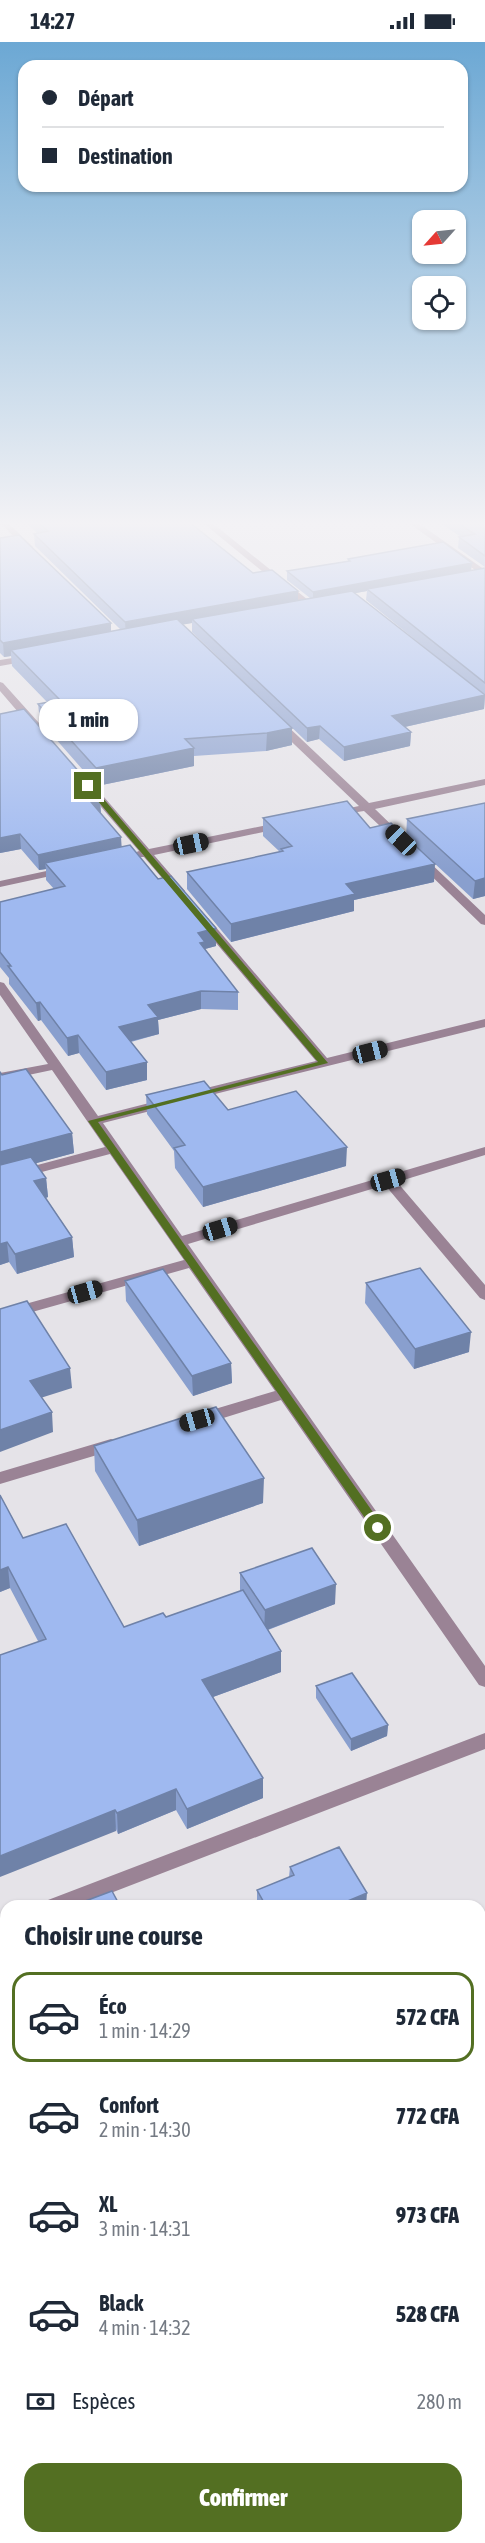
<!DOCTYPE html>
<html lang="fr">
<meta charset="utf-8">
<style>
body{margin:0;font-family:"Asap Condensed",sans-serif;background:#f6f6f7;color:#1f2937;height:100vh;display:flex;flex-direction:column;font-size:22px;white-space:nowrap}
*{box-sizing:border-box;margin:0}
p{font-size:20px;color:#747a83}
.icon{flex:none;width:33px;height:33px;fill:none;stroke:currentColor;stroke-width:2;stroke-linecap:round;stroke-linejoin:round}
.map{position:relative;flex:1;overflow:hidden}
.panel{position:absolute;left:0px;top:1858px;width:486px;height:644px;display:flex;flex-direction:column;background:#fff;border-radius:18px 18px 0 0;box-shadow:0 2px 4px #0004}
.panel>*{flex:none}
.guide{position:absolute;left:18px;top:18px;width:450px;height:132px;border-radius:18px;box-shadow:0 2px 4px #0004;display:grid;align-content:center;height:132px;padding:0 24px;background:#fff}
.needle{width:39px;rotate:243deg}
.tools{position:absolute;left:412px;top:168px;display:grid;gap:12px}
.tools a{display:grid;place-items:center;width:54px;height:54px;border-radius:12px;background:#fff;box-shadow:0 2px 4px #0004;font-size:30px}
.end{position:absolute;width:27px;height:27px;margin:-14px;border:8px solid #536f22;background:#fff;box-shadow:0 0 0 3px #fff}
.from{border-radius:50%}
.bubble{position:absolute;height:42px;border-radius:18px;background:#fff;box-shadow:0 2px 4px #0004;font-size:20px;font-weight:800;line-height:42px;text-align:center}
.car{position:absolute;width:18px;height:36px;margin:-18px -9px;border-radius:8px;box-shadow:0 0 4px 2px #0007;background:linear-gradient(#222 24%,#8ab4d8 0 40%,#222 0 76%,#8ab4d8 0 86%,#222 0)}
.guide b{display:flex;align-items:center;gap:21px;height:57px;font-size:22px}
.guide b+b{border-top:2px solid #e0e1e3}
.guide i{width:15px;height:15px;background:#1f2937}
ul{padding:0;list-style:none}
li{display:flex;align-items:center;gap:18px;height:90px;margin:0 12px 9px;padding:0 12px;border:3px solid transparent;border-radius:18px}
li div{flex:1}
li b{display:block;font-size:22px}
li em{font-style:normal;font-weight:800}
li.on{border-color:#536f22}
li>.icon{width:54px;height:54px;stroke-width:1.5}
h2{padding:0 24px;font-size:27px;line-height:72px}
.pay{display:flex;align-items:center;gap:15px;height:66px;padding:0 24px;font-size:22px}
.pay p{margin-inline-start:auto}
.button{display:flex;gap:12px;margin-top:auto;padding:12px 24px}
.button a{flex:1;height:69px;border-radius:18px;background:#536f22;color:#fff;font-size:24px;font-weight:800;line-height:69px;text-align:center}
.status{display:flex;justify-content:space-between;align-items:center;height:42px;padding:0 30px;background:#fff;direction:ltr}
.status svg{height:16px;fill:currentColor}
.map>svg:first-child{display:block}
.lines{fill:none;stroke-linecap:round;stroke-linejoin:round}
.minor{fill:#9a8395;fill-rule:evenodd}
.wall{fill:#899fce;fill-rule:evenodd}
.shaded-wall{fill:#6f82a8}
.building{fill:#9fb9f0;stroke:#6f82a8;stroke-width:1.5}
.route{fill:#536f22}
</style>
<div class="status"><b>14:27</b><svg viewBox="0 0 49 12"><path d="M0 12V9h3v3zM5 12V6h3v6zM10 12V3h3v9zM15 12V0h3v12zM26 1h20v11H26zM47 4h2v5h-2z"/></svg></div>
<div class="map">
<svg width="485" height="2501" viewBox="0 0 485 2501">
<rect width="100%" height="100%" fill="#e5e3e8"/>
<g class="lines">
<path class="minor" d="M0 480H7L33 505V509H27Z
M202 480H211L313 562V566H307Z
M407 480H417L485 528V535Z
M31 613 34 614V618L0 624V618Z
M0 640 3 641 39 681V685H31L0 649Z
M274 679H282L369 761 485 737V743L375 767 406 797 404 799H396L364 769 331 774V770L359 764 274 683Z
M87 739 91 740 149 807 282 780 288 783 282 786 154 813 185 849 179 852 175 851 144 815H134V811L139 809 83 744V740Z
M421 815 425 816 485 873V883L481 882 417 820V816Z
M65 825 71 828 69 830 0 845V839Z
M204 875 208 876 327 1016 485 977V985L195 1057 190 1056 188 1053 190 1050 316 1019 200 882V876Z
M0 940 4 941 98 1074 165 1057 170 1058 172 1061 170 1064 103 1081 182 1194 485 1105V1113L397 1140 485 1243V1258L480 1256 385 1143 188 1202 485 1624V1645L479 1643 281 1358 201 1383 195 1381 193 1377 195 1373 275 1349 189 1226 0 1279V1269L184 1218 110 1112 0 1141V1133L105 1105 52 1028 0 1039V1031L48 1022 0 953Z
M111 1397 117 1399 119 1403 117 1407 0 1442V1430Z
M485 1691V1707L77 1864H45L48 1858Z
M6 1874V1893L0 1895V1876Z
M0 2069 6 2071V2104L0 2102Z
M485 2407V2432L480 2434V2409Z
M153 2496H179L181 2501H155Z
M313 2496H347L345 2501H311Z"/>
</g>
<path class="wall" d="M26 480H189L253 531 298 549V558L310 556 287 538V529L348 519V517L472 529 485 526V654L484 667 405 685 411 690 410 704 344 719 319 697 307 700 192 590V581L182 582 292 686V703L266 709 194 714V724L97 744 40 679 38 662 47 660 12 624 11 614 4 615 0 611V496L111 581V589L121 588 35 504 34 492 37 491ZM367 549 366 558 454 629 355 551Z
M439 480H485V525L458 506 459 495H461Z
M0 672 100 758 101 772 122 805 216 886V904L205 907 238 950V968L201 967 158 978 159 992 131 1000 147 1020V1038L106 1048 79 1011 68 1014 41 978 38 979 9 942V936L0 925V860L54 847 46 838V827L39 828 21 807 0 811Z
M485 761V854L473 857 406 795 407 777Z
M263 776 370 786 434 840 354 858V869L231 900 187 847V830L280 810 263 794Z
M0 1030 2 1033 72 1091 74 1111 36 1121 46 1136 48 1155 46 1156 72 1195 74 1215 17 1232 9 1220 0 1223Z
M146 1053 228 1068 346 1124 203 1165 175 1126 174 1109 147 1072Z
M125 1239 231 1321 232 1341 193 1354 126 1259Z
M366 1241 469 1310 414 1327 365 1261Z
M94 1404 263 1461 139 1504 95 1429Z
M0 1453 23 1496 124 1585 166 1575 240 1549V1531L335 1562 268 1588 281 1609V1630L213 1655 263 1756 187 1787 176 1768 118 1792 38 1599 10 1546 0 1550Z
M316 1644 388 1683 387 1694 351 1709 316 1656Z
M290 1825 366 1864H257V1848L289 1835Z
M6 1891V1983L0 1969V1893Z
M6 2266V2398L0 2382V2268Z
M45 2496H84L75 2501H47Z"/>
<path class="shaded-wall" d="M472 521 471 530 367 547V549L313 559V550Z
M298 549V562L192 577V581L126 593 125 580Z
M111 581V596L11 608V614L4 615 3 601Z
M485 653 484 667 391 688 392 674Z
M320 684 319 697 307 700V686Z
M292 686V703L266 709 267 691Z
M411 690 410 704 344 719V705Z
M194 706V724L97 744 96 726Z
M100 758 101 773 91 760Z
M20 792 21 807 0 811V796Z
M121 795 122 810 45 821 46 827 39 828 38 813Z
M435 822 434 840 354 858V869L231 900V882L346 842Z
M485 836V854L473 857 475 839Z
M216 886V904L205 907V918L198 891Z
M201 949V967L158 978 159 992 120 1002 119 985 148 963Z
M40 960 41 978 38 979 36 961Z
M78 993 79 1011 68 1014 67 996Z
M147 1020V1038L106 1048V1030Z
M72 1091 74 1111 0 1131V1110Z
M347 1105 346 1124 203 1165V1145Z
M46 1136 48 1155 36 1159 34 1139Z
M72 1195 74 1215 17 1232 15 1212Z
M7 1200 9 1220 0 1223V1202Z
M471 1290 469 1310 414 1327 415 1307Z
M231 1321 232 1341 193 1354 192 1334Z
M70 1326 72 1346 31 1359 30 1339Z
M52 1370 53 1390 0 1410V1388Z
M264 1436 263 1461 139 1504 137 1478Z
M8 1525 10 1546 0 1550V1528Z
M336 1542 335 1562 264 1589 265 1568Z
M281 1609V1630L202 1659V1638Z
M388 1683 387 1694 351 1709V1697Z
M263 1736V1756L187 1787V1767Z
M176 1747V1768L118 1792 117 1771Z
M115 1768 116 1789 0 1835V1814Z
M367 1851 366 1864H338V1863Z
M485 2170V2190L480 2193V2172Z
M485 2328V2348L480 2350V2331Z
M49 2496H84L75 2501H50Z"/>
<path class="building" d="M38 480H189L253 531 272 528 298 549 125 580 34 492 48 489Z
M456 480H485V514L459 495 475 492Z
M19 493 111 581 3 601 0 598V496Z
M443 500 472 521 313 550 287 529 350 519 348 517Z
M485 526V641L367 547Z
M352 549 485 653 392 674 411 690 344 705 320 684 307 686 192 577Z
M177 577 292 686 267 691 185 697 194 706 96 726 38 662 60 658 11 608Z
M24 667 81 732 100 758 91 760 121 795 38 813 20 792 0 796V672Z
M347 759 370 786 391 781 435 822 346 842 355 852 231 882 187 830 283 809 281 807 292 804 263 776Z
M485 761V836L475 839 407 777Z
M130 803 158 837 171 834 216 886 198 891 205 900 200 901 238 950 201 949 148 963 158 975 119 985 147 1020 106 1030 78 993 67 996 40 960 36 961 8 924H11L0 910V860L65 844 45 821Z
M26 1027 72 1091 0 1110V1030L2 1033Z
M204 1039 228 1068 296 1049 347 1105 203 1145 174 1106 185 1103 146 1053Z
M31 1115 46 1136 34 1139 72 1195 15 1212 7 1200 0 1202V1123Z
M420 1226 471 1290 415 1307 366 1241Z
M163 1227 231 1321 192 1334 125 1239Z
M27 1259 70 1326 30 1339 52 1370 0 1388V1267Z
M216 1365 264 1436 137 1478 94 1404Z
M0 1453 23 1496 66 1482 124 1585 163 1571 166 1575 243 1548 281 1609 202 1638 263 1736 187 1767 176 1747 117 1771 115 1768 0 1814V1613L46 1597 8 1525 0 1528Z
M312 1506 336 1542 265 1568 240 1531Z
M352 1631 388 1683 351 1697 316 1644Z
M339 1805 367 1851 338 1863 339 1864H266L257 1848 294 1833 290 1825Z
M112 1849 120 1864H72Z
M6 1891V1967L0 1953V1893Z
M485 2002V2170L480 2172V2004Z
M480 2189 485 2197V2328L480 2331Z
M6 2266V2387L0 2372V2268Z"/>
<linearGradient id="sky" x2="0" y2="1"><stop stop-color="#6ca8d4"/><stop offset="0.58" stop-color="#f3f2f5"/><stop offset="1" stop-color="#f3f2f5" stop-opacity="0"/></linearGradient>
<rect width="485" height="830" fill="url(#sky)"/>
<path class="route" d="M86 742H91L328 1021 98 1080 382 1483V1489H374L88 1079 318 1020 86 745Z"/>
</svg>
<div class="tools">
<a><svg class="needle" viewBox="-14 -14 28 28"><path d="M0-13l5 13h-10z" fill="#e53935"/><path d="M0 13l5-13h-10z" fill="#747a83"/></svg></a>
<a><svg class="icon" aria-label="locate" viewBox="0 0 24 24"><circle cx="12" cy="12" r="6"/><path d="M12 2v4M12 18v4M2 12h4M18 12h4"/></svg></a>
</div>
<i class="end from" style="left:378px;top:1486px"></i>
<i class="end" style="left:88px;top:744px"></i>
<div class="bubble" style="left:39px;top:657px;width:99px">1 min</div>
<i class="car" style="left:401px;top:798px;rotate:314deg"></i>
<i class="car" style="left:191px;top:802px;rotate:78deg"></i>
<i class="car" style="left:370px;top:1010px;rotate:76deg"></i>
<i class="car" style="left:388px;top:1138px;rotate:74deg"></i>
<i class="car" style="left:220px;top:1187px;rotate:73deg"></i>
<i class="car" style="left:85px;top:1250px;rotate:74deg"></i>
<i class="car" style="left:197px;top:1378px;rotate:254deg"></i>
<div class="guide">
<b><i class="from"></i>Départ</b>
<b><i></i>Destination</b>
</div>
<section class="panel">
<h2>Choisir une course</h2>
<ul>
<li class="on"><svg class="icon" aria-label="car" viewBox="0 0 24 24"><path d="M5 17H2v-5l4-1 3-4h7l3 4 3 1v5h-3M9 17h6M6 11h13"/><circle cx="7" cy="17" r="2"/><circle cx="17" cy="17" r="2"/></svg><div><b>Éco</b><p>1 min · 14:29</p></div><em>572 CFA</em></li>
<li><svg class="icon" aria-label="car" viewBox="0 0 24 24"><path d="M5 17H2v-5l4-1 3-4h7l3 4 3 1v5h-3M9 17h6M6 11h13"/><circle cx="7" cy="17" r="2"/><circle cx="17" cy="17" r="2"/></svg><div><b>Confort</b><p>2 min · 14:30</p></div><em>772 CFA</em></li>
<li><svg class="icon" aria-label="car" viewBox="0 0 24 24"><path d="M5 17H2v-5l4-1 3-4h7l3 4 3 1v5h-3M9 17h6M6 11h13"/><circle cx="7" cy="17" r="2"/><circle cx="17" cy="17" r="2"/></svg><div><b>XL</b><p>3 min · 14:31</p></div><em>973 CFA</em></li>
<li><svg class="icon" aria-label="car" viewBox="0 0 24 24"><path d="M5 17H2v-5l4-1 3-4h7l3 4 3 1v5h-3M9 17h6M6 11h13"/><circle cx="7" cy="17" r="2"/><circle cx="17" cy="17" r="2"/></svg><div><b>Black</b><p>4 min · 14:32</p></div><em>528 CFA</em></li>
</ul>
<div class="pay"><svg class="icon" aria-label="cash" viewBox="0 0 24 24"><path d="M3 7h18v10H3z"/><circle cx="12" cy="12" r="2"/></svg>Espèces<p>280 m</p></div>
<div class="button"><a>Confirmer</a></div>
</section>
</div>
